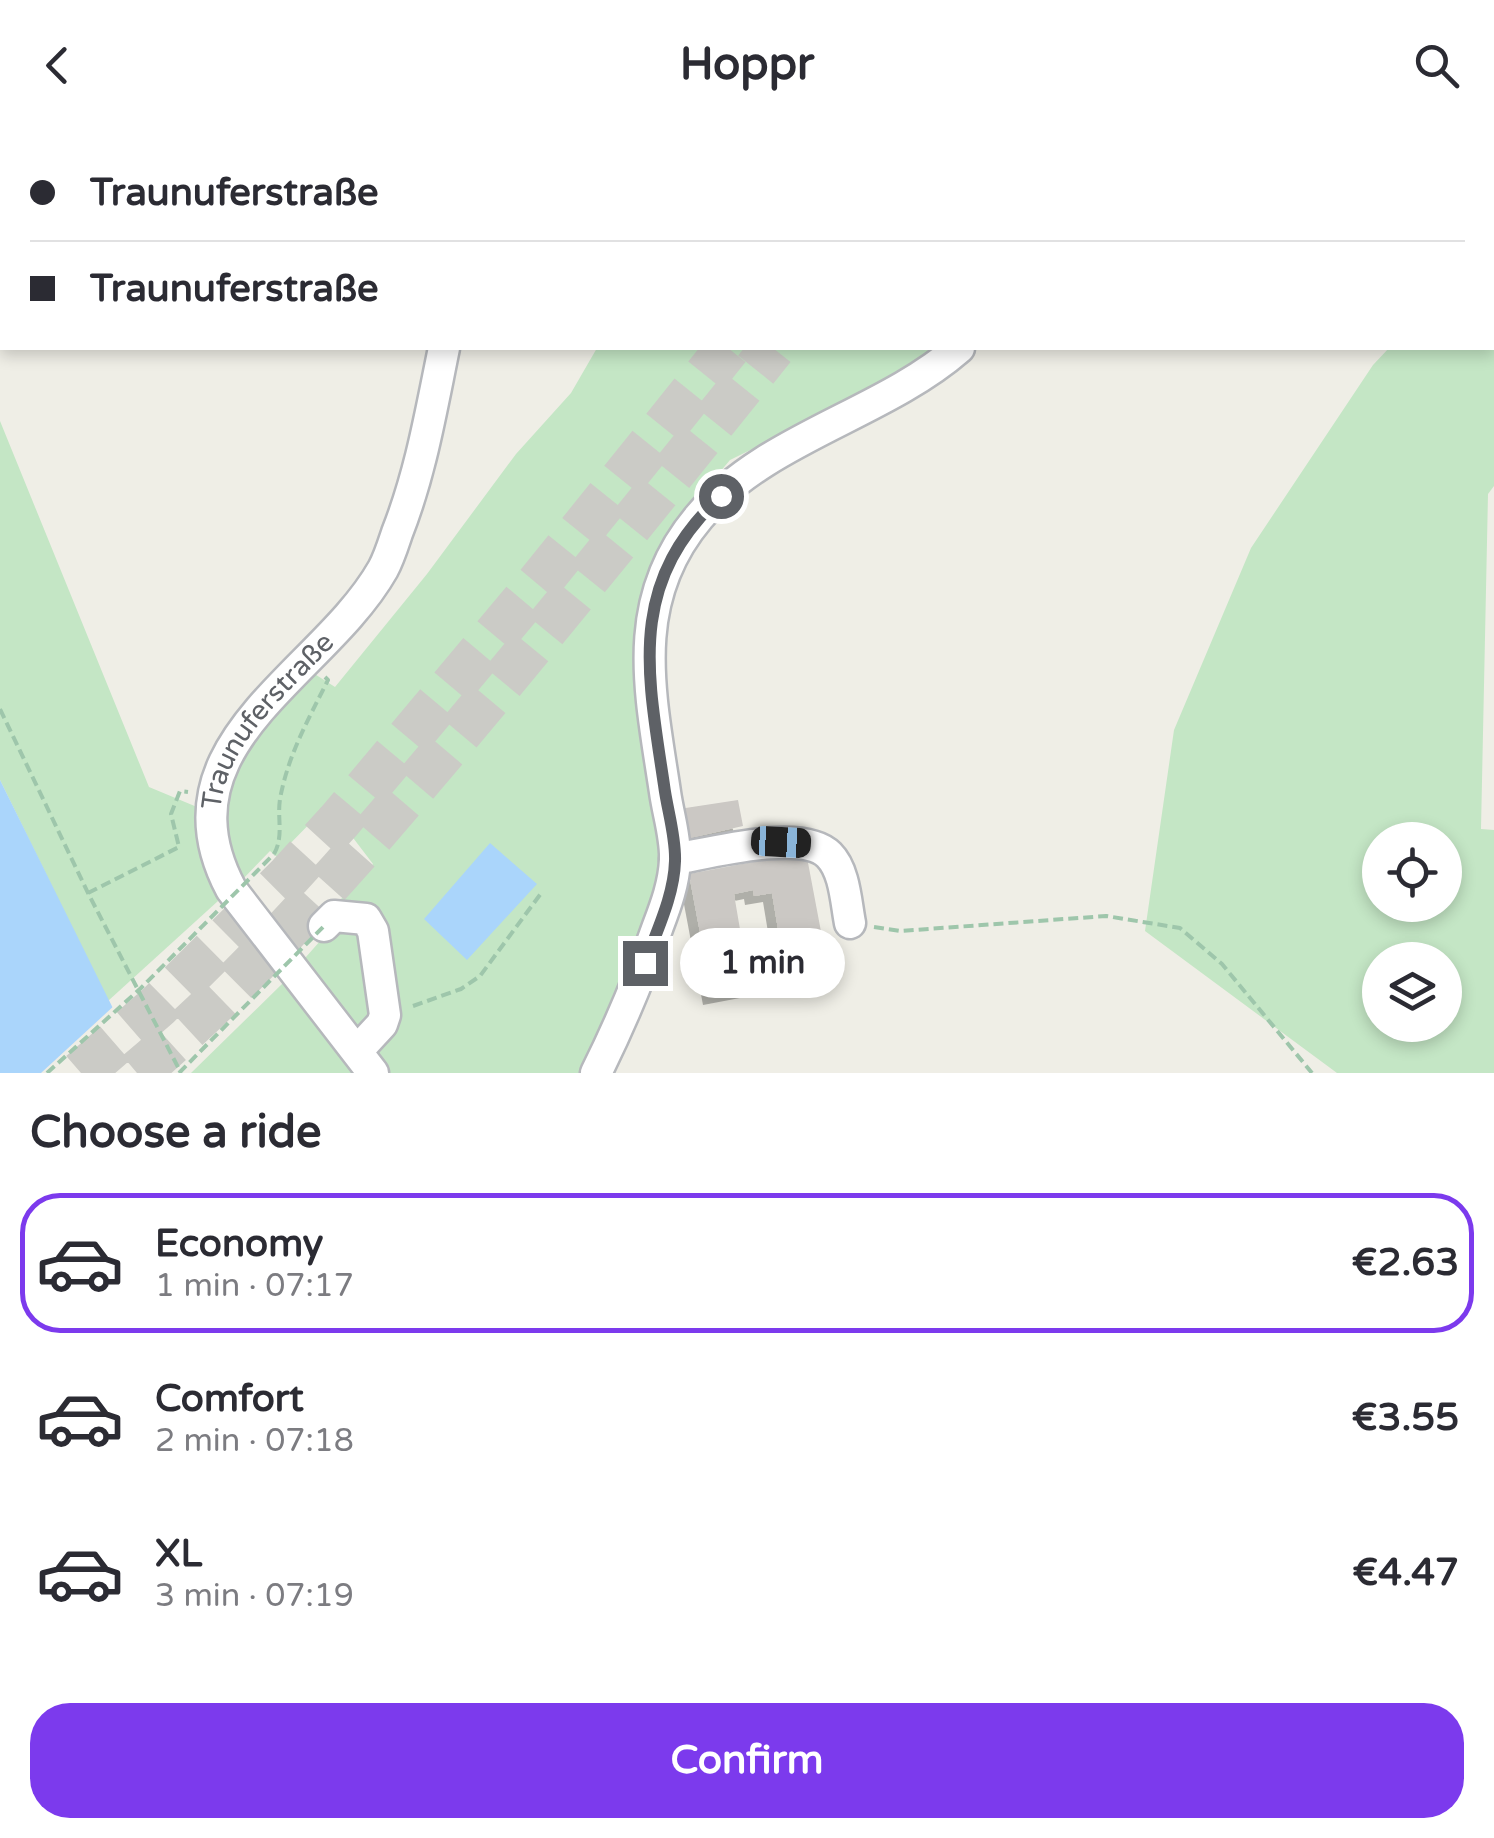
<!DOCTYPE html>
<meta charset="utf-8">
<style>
body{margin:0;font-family:"Varela Round",sans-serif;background:#f7f7f7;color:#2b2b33;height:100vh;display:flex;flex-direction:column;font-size:38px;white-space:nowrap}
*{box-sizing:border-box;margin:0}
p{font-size:32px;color:#7c7c81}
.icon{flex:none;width:55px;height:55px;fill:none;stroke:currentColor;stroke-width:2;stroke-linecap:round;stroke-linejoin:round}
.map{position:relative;height:943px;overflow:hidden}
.sheet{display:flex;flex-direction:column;background:#fff;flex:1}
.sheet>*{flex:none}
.guide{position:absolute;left:0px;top:0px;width:1495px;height:220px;box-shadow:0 5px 15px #0003;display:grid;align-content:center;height:220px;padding:0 30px;background:#fff}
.buttons{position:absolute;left:1362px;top:692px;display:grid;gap:20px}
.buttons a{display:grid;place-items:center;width:100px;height:100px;border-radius:50%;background:#fff;box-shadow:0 5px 15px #0003;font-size:50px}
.end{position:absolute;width:45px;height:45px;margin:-22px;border:12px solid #5e6166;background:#fff;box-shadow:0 0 0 5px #fff}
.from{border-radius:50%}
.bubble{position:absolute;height:70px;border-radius:35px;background:#fff;box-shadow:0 5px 15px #0003;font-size:32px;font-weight:800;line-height:70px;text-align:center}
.car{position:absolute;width:30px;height:60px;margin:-30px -15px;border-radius:12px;box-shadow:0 0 8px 2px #0007;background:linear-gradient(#222 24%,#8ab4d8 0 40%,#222 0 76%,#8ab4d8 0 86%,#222 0)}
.guide b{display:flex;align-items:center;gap:35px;height:95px;font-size:38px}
.guide b+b{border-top:2px solid #e1e1e2}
.guide i{width:25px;height:25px;background:#2b2b33}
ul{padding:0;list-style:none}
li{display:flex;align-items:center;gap:30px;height:140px;margin:0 20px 15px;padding:0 10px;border:5px solid transparent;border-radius:40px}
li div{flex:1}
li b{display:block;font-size:38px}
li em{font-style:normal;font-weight:800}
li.active{border-color:#7c3aed}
li>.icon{width:90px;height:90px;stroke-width:1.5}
h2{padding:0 30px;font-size:45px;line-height:120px}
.primary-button{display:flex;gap:20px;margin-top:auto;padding:20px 30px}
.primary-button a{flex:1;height:115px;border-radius:40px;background:#7c3aed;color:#fff;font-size:40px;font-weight:800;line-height:115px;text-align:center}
header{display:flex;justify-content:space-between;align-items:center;height:130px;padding:0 30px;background:#fff;font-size:45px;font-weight:800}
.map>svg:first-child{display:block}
.green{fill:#c4e6c5;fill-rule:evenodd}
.water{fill:#aad5fb}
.pier{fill:#efeee6}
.building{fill:#cbc8c4;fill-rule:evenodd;filter:url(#shadow)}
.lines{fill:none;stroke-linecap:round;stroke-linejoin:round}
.highway-tunnel{stroke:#cbcbc6;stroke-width:45;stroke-dasharray:45 22;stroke-linecap:butt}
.minor-casing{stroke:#b6b8bc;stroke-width:35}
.highway-casing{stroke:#ecad0a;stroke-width:50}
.path{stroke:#9ec6ab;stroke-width:4;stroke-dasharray:10 5;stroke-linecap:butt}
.minor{stroke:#fff;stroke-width:30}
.highway{stroke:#f9e394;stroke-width:45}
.path-bridge{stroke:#9ec6ab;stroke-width:4;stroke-dasharray:10 5;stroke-linecap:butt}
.route{stroke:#5e6166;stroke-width:12}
.labels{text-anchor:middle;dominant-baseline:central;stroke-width:8;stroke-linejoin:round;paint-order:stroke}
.street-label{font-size:28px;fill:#5e6166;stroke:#fff}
</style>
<header><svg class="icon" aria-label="back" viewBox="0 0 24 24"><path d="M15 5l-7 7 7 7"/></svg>Hoppr<svg class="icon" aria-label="search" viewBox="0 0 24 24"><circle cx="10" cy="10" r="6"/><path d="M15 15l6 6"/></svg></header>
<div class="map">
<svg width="1494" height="943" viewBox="0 0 1494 943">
<defs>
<filter id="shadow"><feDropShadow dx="-9" dy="9" stdDeviation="0" flood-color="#0004"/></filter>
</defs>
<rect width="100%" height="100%" fill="#efeee6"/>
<path class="green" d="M1494 106V356L1488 364 1481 699 1494 700V943H1337L1145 801 1174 600 1251 418 1373 235 1389 218H1492ZM1380 710H1445V775H1380ZM1380 830H1445V895H1380Z
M597 218H946L874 259 730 330 672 399 643 471 679 759 655 849 608 943H191L282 854 329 801 320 792 373 734 328 675 277 727 270 721 240 752 221 697 227 657 256 591 310 541 335 557 427 444 516 324 571 263Z
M0 291 149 657 197 677C195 712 205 739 218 771L108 871 0 650Z"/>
<path class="water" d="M0 650 145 943H0Z
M490 713 537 754 467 830 424 789Z"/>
<path class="pier" d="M116 874 150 943H41Z"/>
<path class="building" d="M738 670 743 696 685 709 679 679Z
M806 722 829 844 712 866 689 744ZM753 760 754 766 772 763 780 811 743 817 734 764Z"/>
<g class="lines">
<path class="highway-tunnel" d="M81 943 158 876 289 746 340 690 538 454 728 218
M137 943C257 841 360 721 461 601 567 475 670 346 773 218"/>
<g class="minor-casing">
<g id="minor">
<path d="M290 0 294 2"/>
<path d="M458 0V2"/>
<path d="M1036 2 1039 0"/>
<path d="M1139 2 1141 0"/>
<path d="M675 729C710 723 803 698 829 725 845 741 846 773 850 793"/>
<path d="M324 796 334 786 366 789 373 801 385 885 382 894 357 921"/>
<path id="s1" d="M373 943 231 759C154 614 323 545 383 439 389 428 393 415 397 403 421 342 431 281 444 218"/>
<path d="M596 943C620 895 640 847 658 796 666 775 674 753 675 730 676 708 668 684 665 662 650 562 628 471 699 387 765 308 882 285 959 218"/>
</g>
</g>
<g class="highway-casing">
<path id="highway" d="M904 2 906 0
M952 2 954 0"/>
</g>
<path class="path" d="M0 579 88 763 181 943
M274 724C284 706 277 689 280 669 288 625 308 590 328 550L325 547
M88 763 179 717 171 684 180 661 188 662
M874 797 900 801 1106 786 1180 798 1222 834 1312 943
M413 876 461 859 480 846 542 762"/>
<use href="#minor" class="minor"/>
<use href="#highway" class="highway"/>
<path class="path-bridge" d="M47 943 141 858 274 724
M179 943 324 796"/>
</g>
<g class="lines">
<path class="route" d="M645 833C657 800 674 766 675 731 676 707 667 679 664 655 647 541 627 453 721 366"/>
</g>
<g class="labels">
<g class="street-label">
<text stroke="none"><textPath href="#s1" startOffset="422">Traunuferstraße</textPath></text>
</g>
</g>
</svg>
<div class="buttons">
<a><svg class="icon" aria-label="locate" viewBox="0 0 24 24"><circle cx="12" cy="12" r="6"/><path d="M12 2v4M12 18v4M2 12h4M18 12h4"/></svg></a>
<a><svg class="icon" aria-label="layers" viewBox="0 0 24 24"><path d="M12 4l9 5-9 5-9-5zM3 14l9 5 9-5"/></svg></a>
</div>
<i class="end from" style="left:721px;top:366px"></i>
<i class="end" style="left:645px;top:833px"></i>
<div class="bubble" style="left:680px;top:798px;width:165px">1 min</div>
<i class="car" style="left:781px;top:712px;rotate:93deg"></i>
<div class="guide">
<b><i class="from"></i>Traunuferstraße</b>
<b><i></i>Traunuferstraße</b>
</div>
</div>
<section class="sheet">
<h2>Choose a ride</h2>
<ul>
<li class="active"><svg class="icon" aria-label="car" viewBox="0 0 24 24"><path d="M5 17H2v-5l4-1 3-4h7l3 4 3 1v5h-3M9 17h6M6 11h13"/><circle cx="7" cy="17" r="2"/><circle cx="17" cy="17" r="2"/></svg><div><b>Economy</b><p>1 min · 07:17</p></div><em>€2.63</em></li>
<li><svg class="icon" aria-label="car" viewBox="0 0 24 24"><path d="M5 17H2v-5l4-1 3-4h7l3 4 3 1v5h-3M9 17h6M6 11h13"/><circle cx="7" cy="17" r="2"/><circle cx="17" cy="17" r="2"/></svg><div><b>Comfort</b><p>2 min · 07:18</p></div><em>€3.55</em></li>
<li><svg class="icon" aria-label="car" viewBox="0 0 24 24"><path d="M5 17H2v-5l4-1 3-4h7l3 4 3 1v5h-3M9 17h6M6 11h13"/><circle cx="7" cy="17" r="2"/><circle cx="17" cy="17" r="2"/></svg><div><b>XL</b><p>3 min · 07:19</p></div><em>€4.47</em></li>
</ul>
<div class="primary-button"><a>Confirm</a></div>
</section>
